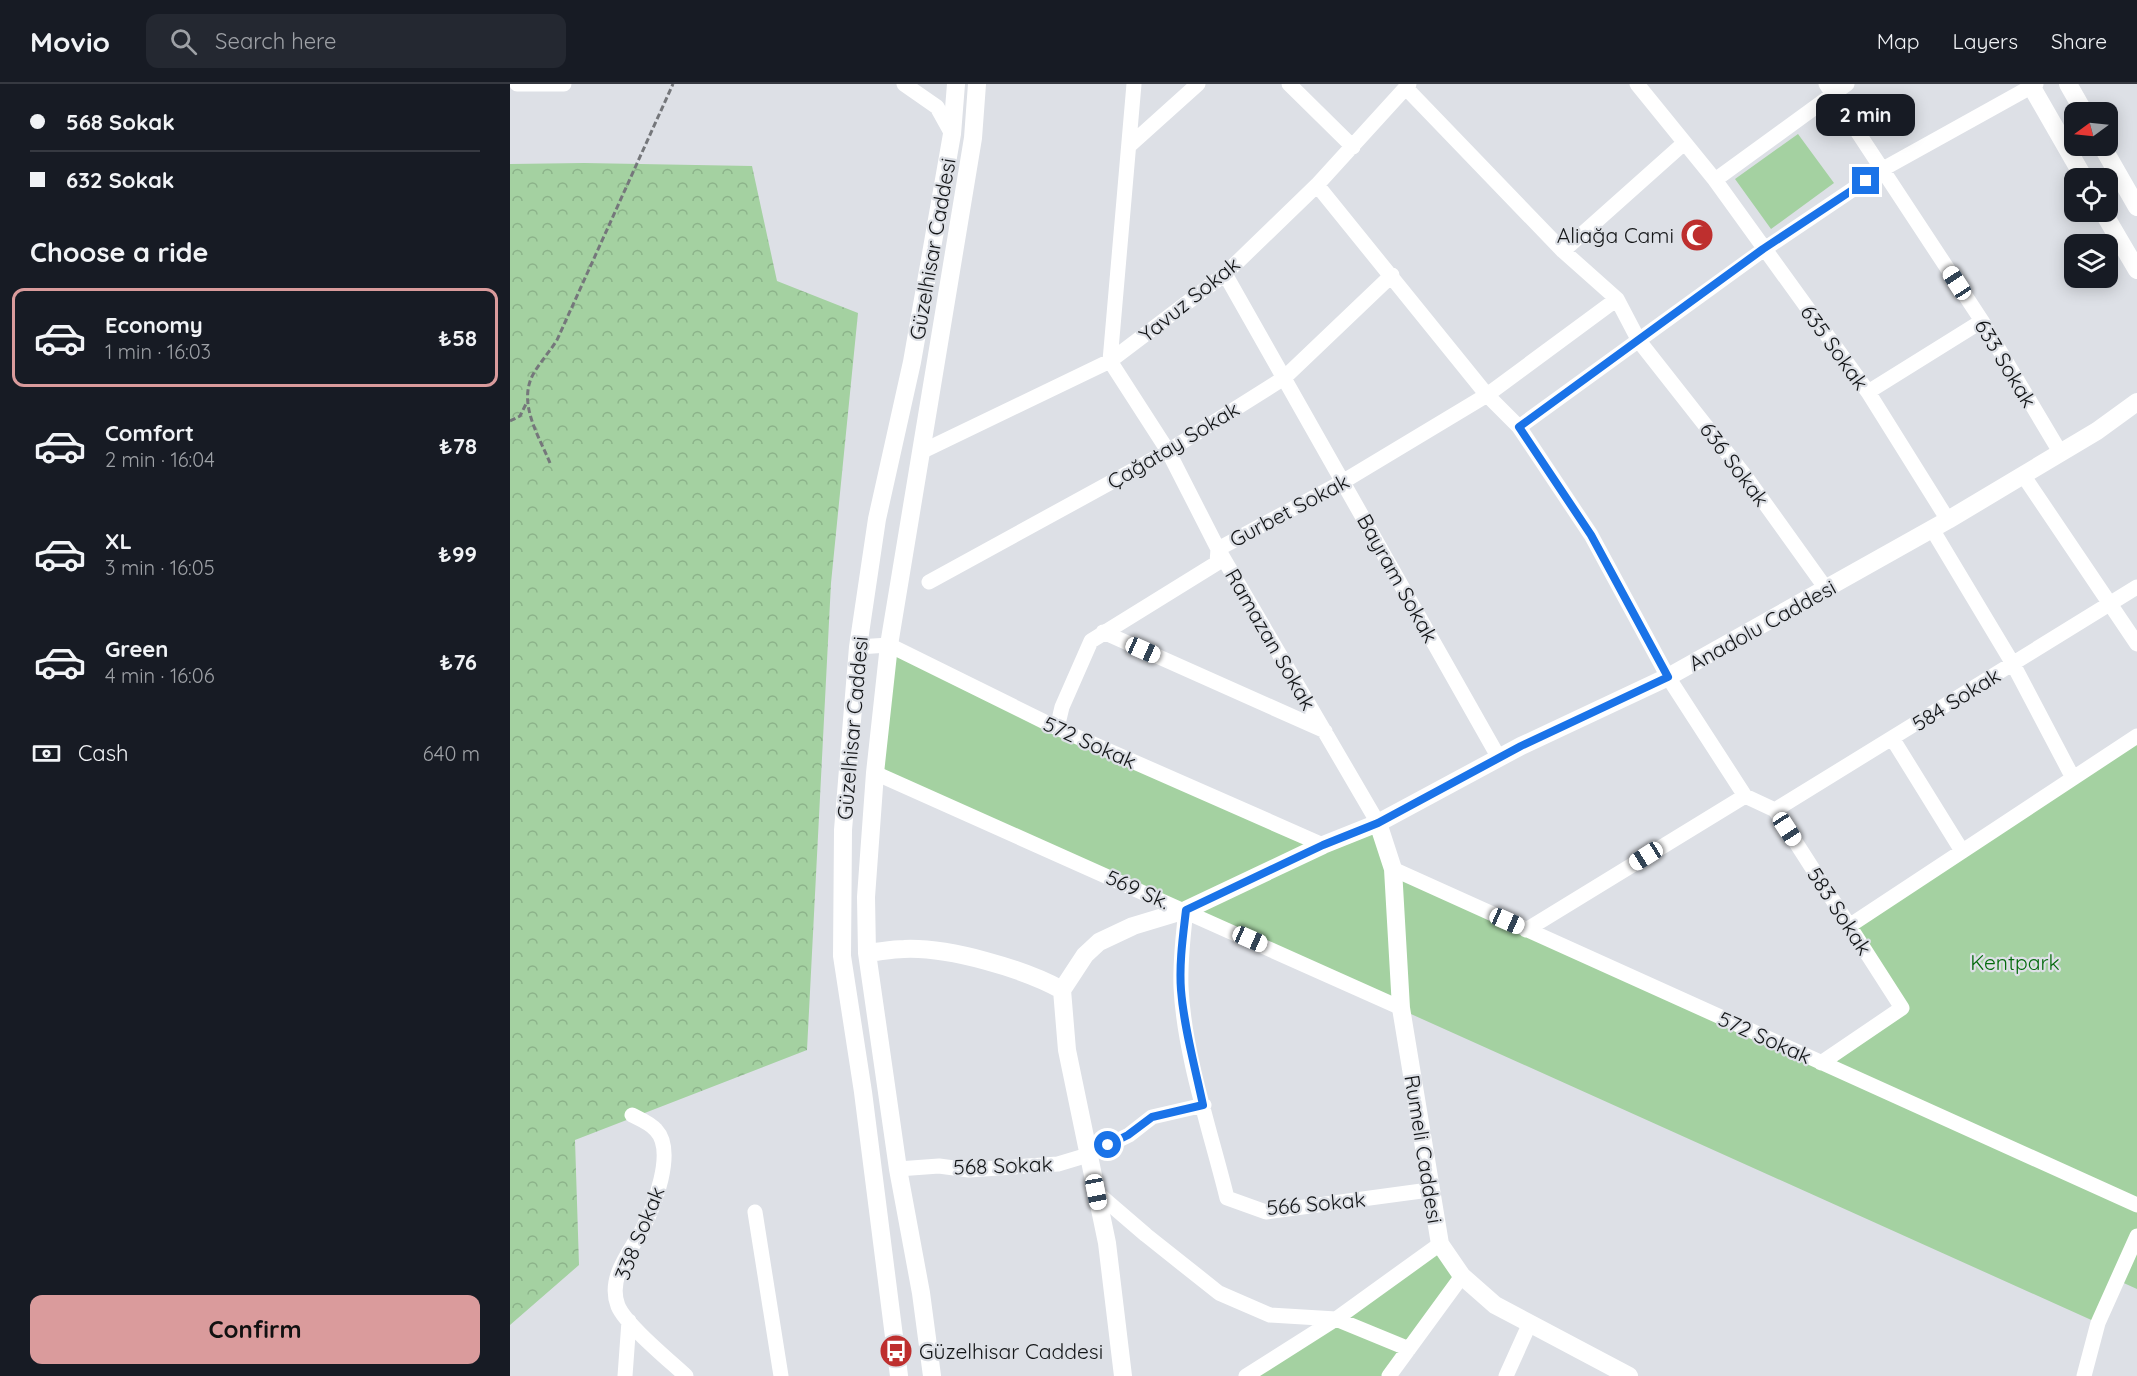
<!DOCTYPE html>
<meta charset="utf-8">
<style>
body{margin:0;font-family:Quicksand,sans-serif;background:#242831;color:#f1f3f6;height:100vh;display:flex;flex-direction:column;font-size:22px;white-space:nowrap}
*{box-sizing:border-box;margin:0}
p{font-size:20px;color:#9ea1a6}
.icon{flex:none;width:33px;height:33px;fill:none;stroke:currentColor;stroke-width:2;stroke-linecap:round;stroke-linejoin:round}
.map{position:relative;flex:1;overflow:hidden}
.sheet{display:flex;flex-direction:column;background:#171b24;width:510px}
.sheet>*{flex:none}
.hud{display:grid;align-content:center;height:132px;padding:0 30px;background:#171b24}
.needle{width:39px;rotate:255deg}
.buttons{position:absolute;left:1554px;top:18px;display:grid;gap:12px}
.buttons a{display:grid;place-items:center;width:54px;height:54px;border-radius:12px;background:#171b24;box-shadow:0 3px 15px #0003;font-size:30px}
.end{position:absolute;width:27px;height:27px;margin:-14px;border:8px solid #1a73e8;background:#fff;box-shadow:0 0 0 3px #fff}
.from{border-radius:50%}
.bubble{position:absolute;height:42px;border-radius:12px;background:#171b24;box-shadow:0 3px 15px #0003;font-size:20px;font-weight:800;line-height:42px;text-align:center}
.car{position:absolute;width:18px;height:36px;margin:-18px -9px;border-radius:8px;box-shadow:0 0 4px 2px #0007;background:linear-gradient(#fff 24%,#345 0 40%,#fff 0 76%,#345 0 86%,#fff 0)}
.hud b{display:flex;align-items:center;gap:21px;height:57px;font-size:22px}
.hud b+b{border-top:2px solid #363941}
.hud i{width:15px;height:15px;background:#f1f3f6}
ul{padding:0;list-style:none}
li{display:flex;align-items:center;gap:18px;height:99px;margin:0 12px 9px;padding:0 18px;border:3px solid transparent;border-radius:12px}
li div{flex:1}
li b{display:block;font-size:22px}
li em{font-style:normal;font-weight:800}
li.current{border-color:#da9b9c}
li>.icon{width:54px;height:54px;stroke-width:1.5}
h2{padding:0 30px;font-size:27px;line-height:72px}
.pay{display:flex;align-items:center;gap:15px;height:66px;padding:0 30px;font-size:22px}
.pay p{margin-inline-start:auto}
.primary-button{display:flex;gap:12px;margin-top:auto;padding:12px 30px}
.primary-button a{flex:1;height:69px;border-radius:12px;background:#da9b9c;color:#111;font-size:24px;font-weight:800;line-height:69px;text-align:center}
header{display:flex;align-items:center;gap:36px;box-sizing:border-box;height:84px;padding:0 30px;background:#171b24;border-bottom:2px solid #363941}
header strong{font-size:28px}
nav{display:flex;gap:33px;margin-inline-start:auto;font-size:21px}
.search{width:420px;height:54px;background:#242831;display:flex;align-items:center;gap:15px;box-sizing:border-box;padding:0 21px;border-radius:12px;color:#9ea1a6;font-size:22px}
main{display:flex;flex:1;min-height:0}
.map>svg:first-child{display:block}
.forest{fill:url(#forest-crowns)}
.park{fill:#a4d1a1}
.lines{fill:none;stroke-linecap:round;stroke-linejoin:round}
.path{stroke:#75777b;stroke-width:3;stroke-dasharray:6 3;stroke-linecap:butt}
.minor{stroke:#fff;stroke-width:15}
.tertiary{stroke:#fff;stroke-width:18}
.route{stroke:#1a73e8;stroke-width:8}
.labels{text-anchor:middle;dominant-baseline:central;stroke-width:4.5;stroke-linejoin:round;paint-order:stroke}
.poi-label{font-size:21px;fill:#131517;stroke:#dde0e6;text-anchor:end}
.street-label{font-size:21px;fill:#131517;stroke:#dde0e6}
.park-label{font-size:21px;fill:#046a0d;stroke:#dde0e6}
</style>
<header>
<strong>Movio</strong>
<div class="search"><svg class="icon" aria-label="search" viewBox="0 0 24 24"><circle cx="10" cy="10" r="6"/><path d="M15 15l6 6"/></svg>Search here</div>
<nav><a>Map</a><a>Layers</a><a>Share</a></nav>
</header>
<main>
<section class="sheet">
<div class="hud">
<b><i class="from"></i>568 Sokak</b>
<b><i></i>632 Sokak</b>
</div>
<h2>Choose a ride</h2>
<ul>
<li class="current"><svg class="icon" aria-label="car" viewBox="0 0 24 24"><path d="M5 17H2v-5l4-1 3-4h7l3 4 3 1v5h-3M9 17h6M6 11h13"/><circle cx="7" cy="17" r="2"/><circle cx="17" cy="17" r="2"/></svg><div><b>Economy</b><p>1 min · 16:03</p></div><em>₺58</em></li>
<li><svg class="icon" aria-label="car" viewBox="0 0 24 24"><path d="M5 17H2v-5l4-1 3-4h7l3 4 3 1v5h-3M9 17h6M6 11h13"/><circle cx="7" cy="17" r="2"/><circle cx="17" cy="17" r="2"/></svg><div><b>Comfort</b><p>2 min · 16:04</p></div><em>₺78</em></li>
<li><svg class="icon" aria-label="car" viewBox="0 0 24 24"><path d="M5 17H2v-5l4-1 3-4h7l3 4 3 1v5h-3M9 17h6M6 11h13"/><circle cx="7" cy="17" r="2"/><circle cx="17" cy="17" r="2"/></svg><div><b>XL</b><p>3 min · 16:05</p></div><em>₺99</em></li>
<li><svg class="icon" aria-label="car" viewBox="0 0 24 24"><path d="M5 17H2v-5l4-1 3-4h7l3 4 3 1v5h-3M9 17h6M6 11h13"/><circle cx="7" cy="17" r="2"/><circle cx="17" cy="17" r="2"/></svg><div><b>Green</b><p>4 min · 16:06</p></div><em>₺76</em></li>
</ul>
<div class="pay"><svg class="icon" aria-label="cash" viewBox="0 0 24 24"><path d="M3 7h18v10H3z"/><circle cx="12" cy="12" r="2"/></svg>Cash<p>640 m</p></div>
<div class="primary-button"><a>Confirm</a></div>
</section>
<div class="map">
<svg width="1627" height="1292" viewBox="0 0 1627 1292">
<defs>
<pattern id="forest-crowns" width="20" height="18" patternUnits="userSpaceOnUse" patternTransform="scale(1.5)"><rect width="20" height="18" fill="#a4d1a1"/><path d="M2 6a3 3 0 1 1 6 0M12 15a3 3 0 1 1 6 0" fill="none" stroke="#8cb38a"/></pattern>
</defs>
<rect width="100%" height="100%" fill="#dde0e6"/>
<path class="forest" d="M74 79 242 82 267 197 348 229 321 499 297 966 65 1056 69 1181 0 1241V80Z"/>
<path class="park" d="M1288 50 1324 99 1261 145 1225 95Z
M379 561 813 761 868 739 883 785 1311 979 1391 924 1339 842 1627 652V1205L1607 1196 1588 1239 365 689Z
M930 1160 952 1192 879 1292H736Z"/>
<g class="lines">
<path class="path" d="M0 337 10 332 16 320
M40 379C28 350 6 317 25 287 32 276 40 267 47 256L163 0"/>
<path class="minor" d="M7 0H54
M394 0 427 23 442 50
M624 0 600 277 658 367 708 465 868 739
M779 0 843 63
M1127 0 1205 96 1358 308 1438 436
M1316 0 1472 237 1550 368
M896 4 1053 167 1107 215 1129 257 1236 393 1317 506
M619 62 688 0
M1205 96 1337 0
M807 101 977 311 1009 343 1081 451 1158 593 1235 712 1265 726 1392 924 1311 979
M1053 167 1173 60
M715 190 989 674
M1358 308 1472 237
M1009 343 1253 166 1373 85 1526 0
M413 367 600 277 715 190 807 101 899 0
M1513 391 1627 560
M1422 445 1503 580 1563 694
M419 498 658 367 774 294 882 191
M593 548 815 647
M348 563 379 561 547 644 813 761
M547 644 552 623 581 557 707 479 708 465 834 397 977 311 1107 215
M1382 654 1452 767
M365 689 891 924
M1265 726 1627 503
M883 785 1627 1121
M676 826C673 852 670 877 671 903 674 970 701 1049 717 1114L756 1128 919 1106
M1339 842 1627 652
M1016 846 1235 712
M122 1031C130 1035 140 1039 146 1046 166 1067 144 1123 132 1146 120 1168 97 1194 108 1222 116 1241 160 1277 176 1292
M388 1085 429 1082 459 1086 548 1080 578 1071 619 1051 642 1033 694 1021
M586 1108 636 1151 709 1209 760 1231 826 1235 899 1265
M245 1128 271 1292
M115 1292 119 1237
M736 1292 826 1235 930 1160
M879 1292 952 1192
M996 1292 1019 1241
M1574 1292 1588 1239 1627 1152"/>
<path class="tertiary" d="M1520 0 1574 94
M1558 0 1574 28
M1592 62 1627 123
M1593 128 1627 186
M868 739 883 785 891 924 930 1160 952 1192 985 1221 1119 1292
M357 869C369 868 382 865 394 865 439 863 514 885 552 906
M552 906 575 871 589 858 623 842 676 826 813 761 868 739 1011 662 1158 593 1438 436 1587 347 1627 318
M552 906 557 966 597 1159 613 1292
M389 1292 353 1008 332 872 333 746 348 563 367 435 402 278 442 50 446 0
M422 1292 411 1209 388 1085 357 869 356 813 365 689 379 561 463 54 467 0"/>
</g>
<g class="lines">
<path class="route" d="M598 1061 618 1051 642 1033 693 1021C685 983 674 944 671 906 669 879 673 852 676 826L813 761 868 739 1011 662 1158 593 1081 451 1009 343 1253 165 1356 97"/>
</g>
<defs>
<g id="mosque-disc" transform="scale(1.725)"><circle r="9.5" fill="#be2f2e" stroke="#dde0e6"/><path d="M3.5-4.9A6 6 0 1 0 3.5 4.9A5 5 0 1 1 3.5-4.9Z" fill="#fff"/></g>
<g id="bus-disc" transform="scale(1.725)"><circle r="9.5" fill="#be2f2e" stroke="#dde0e6"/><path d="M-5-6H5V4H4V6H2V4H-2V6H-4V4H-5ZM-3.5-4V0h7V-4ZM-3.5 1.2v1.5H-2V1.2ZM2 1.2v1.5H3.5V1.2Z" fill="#fff"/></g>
</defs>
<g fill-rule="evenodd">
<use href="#mosque-disc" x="1187" y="151"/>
<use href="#bus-disc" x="386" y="1267"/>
</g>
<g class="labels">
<g class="poi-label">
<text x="1164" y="151">Aliağa Cami</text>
<text x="409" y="1267" text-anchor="start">Güzelhisar Caddesi</text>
</g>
<g class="street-label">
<text transform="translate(422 165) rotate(-80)">Güzelhisar Caddesi</text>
<text transform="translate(679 215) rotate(-39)">Yavuz Sokak</text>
<text transform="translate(1325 263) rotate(54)">635 Sokak</text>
<text transform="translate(1496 279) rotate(59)">633 Sokak</text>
<text transform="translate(663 361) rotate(-31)">Çağatay Sokak</text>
<text transform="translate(1225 380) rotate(53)">636 Sokak</text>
<text transform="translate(779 426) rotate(-28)">Gurbet Sokak</text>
<text transform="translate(888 494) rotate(61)">Bayram Sokak</text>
<text transform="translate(1252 541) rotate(-29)">Anadolu Caddesi</text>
<text transform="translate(761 555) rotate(60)">Ramazan Sokak</text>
<text transform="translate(1446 615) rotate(-32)">584 Sokak</text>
<text transform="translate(342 644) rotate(-85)">Güzelhisar Caddesi</text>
<text transform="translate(580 658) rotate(24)">572 Sokak</text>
<text transform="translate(628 805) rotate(24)">569 Sk.</text>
<text transform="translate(1330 827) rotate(57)">583 Sokak</text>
<text transform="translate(1255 953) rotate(24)">572 Sokak</text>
<text transform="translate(914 1065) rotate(81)">Rumeli Caddesi</text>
<text transform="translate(493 1081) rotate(-2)">568 Sokak</text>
<text transform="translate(806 1119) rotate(-5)">566 Sokak</text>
<text transform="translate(129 1149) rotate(-68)">338 Sokak</text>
</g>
<g class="park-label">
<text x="1505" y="878">Kentpark</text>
</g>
</g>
</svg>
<div class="buttons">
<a><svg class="needle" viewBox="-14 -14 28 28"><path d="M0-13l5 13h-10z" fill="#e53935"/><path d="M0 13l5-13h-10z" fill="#9ea1a6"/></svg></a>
<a><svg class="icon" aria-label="locate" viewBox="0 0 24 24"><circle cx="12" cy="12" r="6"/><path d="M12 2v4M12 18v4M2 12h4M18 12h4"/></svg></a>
<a><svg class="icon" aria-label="layers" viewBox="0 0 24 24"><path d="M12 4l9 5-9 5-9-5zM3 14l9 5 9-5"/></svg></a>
</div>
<i class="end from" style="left:598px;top:1061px"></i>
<i class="end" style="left:1356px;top:97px"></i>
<div class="bubble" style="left:1306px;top:10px;width:99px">2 min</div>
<i class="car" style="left:1447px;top:199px;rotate:327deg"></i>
<i class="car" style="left:633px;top:566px;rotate:114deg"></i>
<i class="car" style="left:1277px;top:745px;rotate:147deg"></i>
<i class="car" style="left:1136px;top:772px;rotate:238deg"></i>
<i class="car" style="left:997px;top:837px;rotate:114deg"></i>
<i class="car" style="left:740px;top:855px;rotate:114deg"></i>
<i class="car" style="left:586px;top:1108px;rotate:169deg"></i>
</div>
</main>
